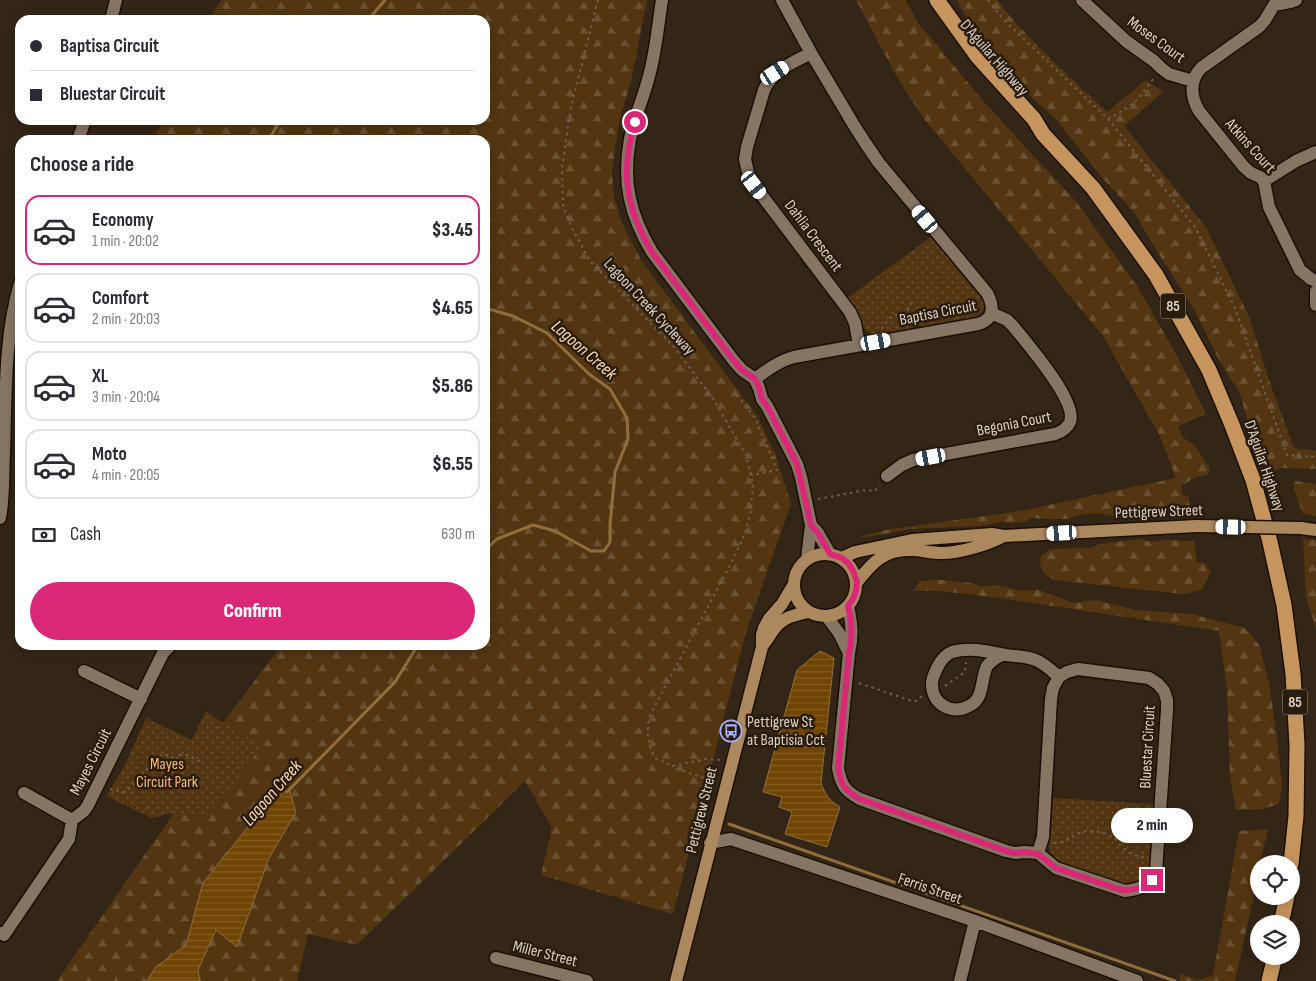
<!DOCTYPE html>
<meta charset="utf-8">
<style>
body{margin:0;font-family:"Sofia Sans Condensed",sans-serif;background:#f2f2f3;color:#2b2b33;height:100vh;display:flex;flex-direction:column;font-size:19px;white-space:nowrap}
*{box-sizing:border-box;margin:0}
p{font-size:16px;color:#7c7c81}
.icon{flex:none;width:28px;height:28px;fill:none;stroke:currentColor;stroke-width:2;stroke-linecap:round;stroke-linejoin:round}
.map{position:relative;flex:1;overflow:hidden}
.details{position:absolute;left:15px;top:135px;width:475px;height:515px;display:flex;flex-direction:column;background:#fff;border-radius:15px;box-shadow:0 2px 12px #0003}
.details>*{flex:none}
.guide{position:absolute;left:15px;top:15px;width:475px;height:110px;border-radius:15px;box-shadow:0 2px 12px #0003;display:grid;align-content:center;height:110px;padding:0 15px;background:#fff}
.tools{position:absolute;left:1250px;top:855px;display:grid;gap:10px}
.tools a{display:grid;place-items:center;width:50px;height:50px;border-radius:50%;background:#fff;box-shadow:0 2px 12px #0003;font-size:25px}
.end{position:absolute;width:22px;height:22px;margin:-11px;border:6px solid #db2777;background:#fff;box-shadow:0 0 0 2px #fff}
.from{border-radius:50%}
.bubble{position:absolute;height:35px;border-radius:18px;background:#fff;box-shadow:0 2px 12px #0003;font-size:16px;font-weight:800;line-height:35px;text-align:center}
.car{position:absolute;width:15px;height:30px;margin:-15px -8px;border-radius:6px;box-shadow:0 0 4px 1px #0007;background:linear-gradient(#fff 24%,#345 0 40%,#fff 0 76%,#345 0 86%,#fff 0)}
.guide b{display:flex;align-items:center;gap:18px;height:48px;font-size:19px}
.guide b+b{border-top:1px solid #e1e1e2}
.guide i{width:12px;height:12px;background:#2b2b33}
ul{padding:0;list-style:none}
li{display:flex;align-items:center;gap:15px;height:70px;margin:0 10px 8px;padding:0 5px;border:2px solid #e1e1e2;border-radius:15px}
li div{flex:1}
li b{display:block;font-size:19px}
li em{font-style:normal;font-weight:800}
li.on{border-color:#db2777}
li>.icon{width:45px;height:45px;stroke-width:1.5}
h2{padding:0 15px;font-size:22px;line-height:60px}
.pay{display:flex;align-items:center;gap:12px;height:55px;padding:0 15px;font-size:19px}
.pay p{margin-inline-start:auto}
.action{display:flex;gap:10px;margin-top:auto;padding:10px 15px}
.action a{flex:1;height:58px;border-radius:30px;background:#db2777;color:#fff;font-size:20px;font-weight:800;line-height:58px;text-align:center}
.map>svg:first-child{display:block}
.green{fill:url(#green-dots)}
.forest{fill:url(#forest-firs)}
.water{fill:url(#water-rules);stroke:#906e3d}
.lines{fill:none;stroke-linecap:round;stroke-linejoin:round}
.stream{stroke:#906e3d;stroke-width:3}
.minor-casing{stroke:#1c0f02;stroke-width:15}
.major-casing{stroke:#1c0f02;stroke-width:15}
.highway-casing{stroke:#1c0f02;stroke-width:18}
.path{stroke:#6c6052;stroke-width:2;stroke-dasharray:2.5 4;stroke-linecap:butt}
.minor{stroke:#867563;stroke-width:12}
.major{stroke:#ac885f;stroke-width:12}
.highway{stroke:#c6955d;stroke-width:15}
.major-bridge-casing{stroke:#1c0f02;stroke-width:15;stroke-linecap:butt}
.major-bridge{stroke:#ac885f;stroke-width:12}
.route{stroke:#db2777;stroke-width:6}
.labels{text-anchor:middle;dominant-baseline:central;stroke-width:5;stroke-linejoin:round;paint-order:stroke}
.shield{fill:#2a1c0d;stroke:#a59b8f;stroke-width:1}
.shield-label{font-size:15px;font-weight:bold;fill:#dad1c7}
.street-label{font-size:16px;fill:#dad1c7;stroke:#2a1c0d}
.poi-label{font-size:16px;fill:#dad1c7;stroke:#2a1c0d;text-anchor:start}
.park-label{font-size:16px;fill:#fbbb72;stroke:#2a1c0d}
.water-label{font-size:18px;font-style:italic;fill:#fad9b6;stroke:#2a1c0d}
</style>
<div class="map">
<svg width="1316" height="981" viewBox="0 0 1316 981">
<defs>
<pattern id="green-dots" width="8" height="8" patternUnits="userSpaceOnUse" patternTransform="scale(1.25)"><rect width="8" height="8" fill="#533611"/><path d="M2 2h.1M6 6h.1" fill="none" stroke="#6b5232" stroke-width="1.8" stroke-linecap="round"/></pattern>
<pattern id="forest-firs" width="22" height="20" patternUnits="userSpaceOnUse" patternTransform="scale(1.25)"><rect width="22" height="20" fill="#533611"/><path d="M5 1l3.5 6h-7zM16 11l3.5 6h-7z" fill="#6b5232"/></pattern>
<pattern id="water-rules" width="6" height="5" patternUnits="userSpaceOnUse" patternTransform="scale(1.25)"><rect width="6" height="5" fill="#704402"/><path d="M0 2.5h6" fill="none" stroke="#845e25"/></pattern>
</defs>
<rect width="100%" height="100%" fill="#342616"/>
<path class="green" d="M931 237 982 299C986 306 984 312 977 317L878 335C864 334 864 326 858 316 855 311 850 305 846 299Z
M206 711 223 723 263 746 208 817 174 813 152 818 107 796 127 761 146 718 192 740Z
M1053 798 1154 804 1150 863 1146 874 1138 881 1126 884 1120 883 1059 861 1051 853 1049 847 1051 833Z"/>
<path class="forest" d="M222 0H647L631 81 620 119 615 149 612 172 614 197 621 221 641 260 757 416 775 454 791 504 746 632 673 914 541 875 552 828 525 781 357 945 308 934 297 981H200L198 970 216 930 237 946 269 858 296 812 288 790 204 883 186 945 155 968 147 981H57L174 813 208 817 262 746 223 723 282 645H485V140H182L154 133 168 120H485V20H208Z
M856 0H905L919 24 985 103 1077 203 1137 286 1176 354 1206 414 1178 426 1183 438 1194 444 1210 469 1207 475 1196 477 1181 486 1182 495 1188 496 1191 512 1116 517 1104 514H1084L1067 519H1050L1031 518 1025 522 1010 523 1002 522 979 526 911 529 862 538V536L891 529 1021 511 1176 478 1159 434 1103 336 925 120 898 79Z
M957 0H997C1029 42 1069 76 1107 112L1146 80 1163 92 1124 126 1206 227 1249 317 1270 383 1294 448 1316 451V469L1281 468 1271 472 1266 467 1248 423 1240 393 1219 360 1194 309 1157 251 1134 212 1105 181 1055 118 1019 86 992 49 967 19Z
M1295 481 1316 484V516L1303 514 1293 486Z
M1141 539 1150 542 1162 540 1194 541 1197 562 1205 563 1211 572 1202 590 1183 594 1054 580C1042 573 1039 571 1041 556L1051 549 1091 548 1100 544Z
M1303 539 1316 540V630L1306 596Z
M941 580 970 583 983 587 996 585 1017 590H1039L1074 603 1096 600 1135 610 1191 614 1245 628 1260 646 1270 689 1277 739 1282 785 1279 803C1265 811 1251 810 1236 809L1230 777 1227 690 1219 631 993 597 939 591H913L920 581Z
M1268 829 1260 864H1259V872L1235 981H1180V974L1198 980 1213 975 1239 831Z"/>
<path class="water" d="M820 651 834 658 821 783C825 794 829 801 840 807L827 847 785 834 792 812 779 807 782 797 763 792 797 670Z
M289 789 296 812 269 858 237 947 216 930 198 970 200 981H147L155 968 186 945 203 883 265 806Z"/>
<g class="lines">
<path class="stream" d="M368 20 385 0
M269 140 280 120
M485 308 513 316 547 333 589 374 610 389 627 418 628 439 615 472 610 525V542L604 551H591L555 531 533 525 497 539 485 550
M287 792 395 682 418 645
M729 824 1175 981"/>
<g class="minor-casing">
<path id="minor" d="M662 0C658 25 656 51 649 76 644 97 634 117 630 139 622 182 630 215 652 252L734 361 742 370 755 379 759 388 762 399 767 406 797 464 801 477 811 525 807 559
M1082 0 1126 41 1154 61 1161 68 1169 74 1193 81
M1296 0 1290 2 1274 5 1265 20 1260 26 1201 68C1189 81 1191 97 1199 111L1244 167 1251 173 1260 177 1264 181 1269 207 1300 270 1311 279 1316 281
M111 20 116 0
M811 53C792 63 773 70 764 90L747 147 745 159 749 177 754 185 850 312 855 323 859 345
M78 140 85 120
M1264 181 1296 161 1316 152
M1316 291V305
M755 379C767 370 779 361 794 357L978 324C995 319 994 306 987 293L879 163 866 144 855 127 811 53 782 0
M887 476 902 465 913 460 1055 434C1061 432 1067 429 1070 422 1078 402 1026 342 1013 326L1007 320 991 313
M0 518C4 497 3 475 4 453 6 396 4 338 20 283
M811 525 818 533 830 554
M848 606C852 624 853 636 849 653L838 768C841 785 845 791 860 799L1006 851 1015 853 1025 852 1038 853 1056 868 1125 891C1141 889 1149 886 1156 872L1167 710V700L1164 691 1158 684 1149 678 1078 669 1067 672 1059 677 1053 688 1051 699 1043 837 1038 853
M827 617 839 633 849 653
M1002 655C996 658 991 661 987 666 980 680 985 698 969 706 951 716 931 703 932 683 932 678 935 673 937 668 940 662 944 655 952 652 967 647 986 651 1001 654 1013 657 1026 655 1038 661 1046 665 1053 672 1059 677
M84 671 141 699
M24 793 72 820
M710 843 731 839 975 921 1137 981
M0 933 4 935 69 839 72 820 84 811 88 805 163 653 171 645
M496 958 587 981
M960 981 975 921"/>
</g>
<g class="major-casing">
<path id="major" d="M1301 528 1316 530
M794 585a31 31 0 1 1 62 0a31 31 0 1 1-62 0Z
M842 558 855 552 912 540 992 534 1004 536 1197 526
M857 582C872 563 884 549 911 550 921 550 931 553 942 553 959 553 987 545 1002 537
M762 646C768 640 770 634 775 628 783 617 795 615 808 612
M676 981 762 647V635L764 628 769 619 782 604 794 584"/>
</g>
<g class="highway-casing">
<path id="highway" d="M937 0 978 57 1034 119 1043 134 1093 188 1156 275 1209 370 1232 425 1253 480 1270 542 1284 605 1293 674 1297 745 1296 816 1291 864
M1281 924 1287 896
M1269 981 1275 956"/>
</g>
<path class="path" d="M598 0 571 107 562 168 563 206 572 228 590 261 674 347 714 400 746 455 753 483 751 510 746 530 735 556 650 715C646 733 647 742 655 758L673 766
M988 0 1004 20 1108 119 1195 227 1235 308 1287 455 1316 457
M1108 119 1124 110 1138 99 1154 78
M882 329C884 325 887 321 890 318 900 311 909 317 911 300
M737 395 755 418 777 470 751 475
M818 499 866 490 875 491 880 485
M859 683 912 701H916L922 696
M945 686 965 672 966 662
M175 760 179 755H188L202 763
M716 782 686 772 673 766 706 759 721 760
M110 789 125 792C139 782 147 766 161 755H169L175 760 161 789
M1054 843C1068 844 1076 830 1090 831 1099 831 1109 834 1116 840 1120 845 1124 850 1130 853 1135 856 1140 856 1145 858"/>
<use href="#minor" class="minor"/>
<use href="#major" class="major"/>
<use href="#highway" class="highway"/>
<g class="major-bridge-casing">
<path id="major-bridge" d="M1197 526 1301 528"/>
</g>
<use href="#major-bridge" class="major-bridge"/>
</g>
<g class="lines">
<path class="route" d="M635 122C620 171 626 209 652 252L734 361 742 370 755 379 759 388 762 399 767 406 797 464 811 525 818 533 830 554 842 558 849 564 854 573 857 582 856 591 853 599 848 606C852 624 853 636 849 653L838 768C841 785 845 791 860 799L1006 851 1015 853 1025 852 1038 854 1056 868 1118 889C1132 892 1142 888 1152 880"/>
</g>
<defs>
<g id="bus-ring" transform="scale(1.125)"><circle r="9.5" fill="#2a1c0d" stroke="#a8b0fc" stroke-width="1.5"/><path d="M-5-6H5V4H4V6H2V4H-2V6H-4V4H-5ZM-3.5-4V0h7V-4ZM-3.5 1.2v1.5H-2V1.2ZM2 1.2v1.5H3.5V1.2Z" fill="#a8b0fc"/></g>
</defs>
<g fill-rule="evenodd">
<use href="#bus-ring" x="731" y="731"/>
</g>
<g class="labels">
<g class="shield">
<rect x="1160.5" y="293.5" width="25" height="25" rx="4"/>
<rect x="1282.5" y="689.5" width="25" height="25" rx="4"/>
</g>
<g class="shield-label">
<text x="1173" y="306">85</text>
<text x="1295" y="702">85</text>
</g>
<g class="street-label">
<text transform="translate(1156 40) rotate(36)">Moses Court</text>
<text transform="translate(994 58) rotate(49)">D'Aguilar Highway</text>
<text transform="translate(1250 146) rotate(48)">Atkins Court</text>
<text transform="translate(813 236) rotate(53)">Dahlia Crescent</text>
<text transform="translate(649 307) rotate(47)">Lagoon Creek Cycleway</text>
<text transform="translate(938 313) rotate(-11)">Baptisa Circuit</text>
<text transform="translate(1014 424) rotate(-11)">Begonia Court</text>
<text transform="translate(1264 466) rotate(71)">D'Aguilar Highway</text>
<text transform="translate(1159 512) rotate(-2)">Pettigrew Street</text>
<text transform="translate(1148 747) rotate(-87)">Bluestar Circuit</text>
<text transform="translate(91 762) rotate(-63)">Mayes Circuit</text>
<text transform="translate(702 810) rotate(-76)">Pettigrew Street</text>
<text transform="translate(930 889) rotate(19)">Ferris Street</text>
<text transform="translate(545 954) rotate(14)">Miller Street</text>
</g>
<g class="poi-label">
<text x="747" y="722">Pettigrew St<tspan x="747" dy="18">at Baptisia Cct</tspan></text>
</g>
<g class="park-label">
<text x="167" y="764">Mayes<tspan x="167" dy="18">Circuit Park</tspan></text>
</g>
<g class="water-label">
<text transform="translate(584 350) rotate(41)">Lagoon Creek</text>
<text transform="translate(272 793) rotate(-49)">Lagoon Creek</text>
</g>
</g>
</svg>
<div class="tools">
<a><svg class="icon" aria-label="locate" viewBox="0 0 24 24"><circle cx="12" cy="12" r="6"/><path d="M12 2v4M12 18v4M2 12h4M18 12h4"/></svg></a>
<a><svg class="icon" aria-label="layers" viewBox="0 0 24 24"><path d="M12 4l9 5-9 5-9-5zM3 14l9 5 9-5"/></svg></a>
</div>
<i class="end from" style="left:635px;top:122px"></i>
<i class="end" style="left:1152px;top:880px"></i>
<div class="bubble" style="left:1111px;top:808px;width:82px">2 min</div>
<i class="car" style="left:775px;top:73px;rotate:58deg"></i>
<i class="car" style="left:754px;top:185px;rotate:143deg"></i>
<i class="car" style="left:925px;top:219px;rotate:320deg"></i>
<i class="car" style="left:876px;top:342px;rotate:80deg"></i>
<i class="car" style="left:931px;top:457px;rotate:260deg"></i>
<i class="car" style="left:1231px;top:527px;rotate:271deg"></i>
<i class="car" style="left:1062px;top:533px;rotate:267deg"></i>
<div class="guide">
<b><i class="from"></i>Baptisa Circuit</b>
<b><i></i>Bluestar Circuit</b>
</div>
<section class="details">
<h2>Choose a ride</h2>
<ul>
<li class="on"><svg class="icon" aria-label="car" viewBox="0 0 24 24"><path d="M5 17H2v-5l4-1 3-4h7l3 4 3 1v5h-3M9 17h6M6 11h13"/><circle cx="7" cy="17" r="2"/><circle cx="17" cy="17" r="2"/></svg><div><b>Economy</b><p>1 min · 20:02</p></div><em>$3.45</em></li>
<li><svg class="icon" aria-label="car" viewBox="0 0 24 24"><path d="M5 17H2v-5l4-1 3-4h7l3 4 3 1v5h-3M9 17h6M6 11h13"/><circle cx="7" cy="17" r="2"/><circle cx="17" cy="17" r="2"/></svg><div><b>Comfort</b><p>2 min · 20:03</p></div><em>$4.65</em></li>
<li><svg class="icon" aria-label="car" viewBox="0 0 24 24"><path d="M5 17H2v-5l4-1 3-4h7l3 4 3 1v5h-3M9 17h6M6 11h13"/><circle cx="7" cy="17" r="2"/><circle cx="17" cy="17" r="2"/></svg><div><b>XL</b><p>3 min · 20:04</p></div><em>$5.86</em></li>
<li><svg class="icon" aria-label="car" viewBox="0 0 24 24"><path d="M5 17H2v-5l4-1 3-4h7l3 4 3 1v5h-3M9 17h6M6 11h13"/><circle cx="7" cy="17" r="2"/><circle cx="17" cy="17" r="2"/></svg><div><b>Moto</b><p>4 min · 20:05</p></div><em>$6.55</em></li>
</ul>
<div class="pay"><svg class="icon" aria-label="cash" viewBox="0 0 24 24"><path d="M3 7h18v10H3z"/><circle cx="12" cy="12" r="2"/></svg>Cash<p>630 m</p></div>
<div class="action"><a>Confirm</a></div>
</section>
</div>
